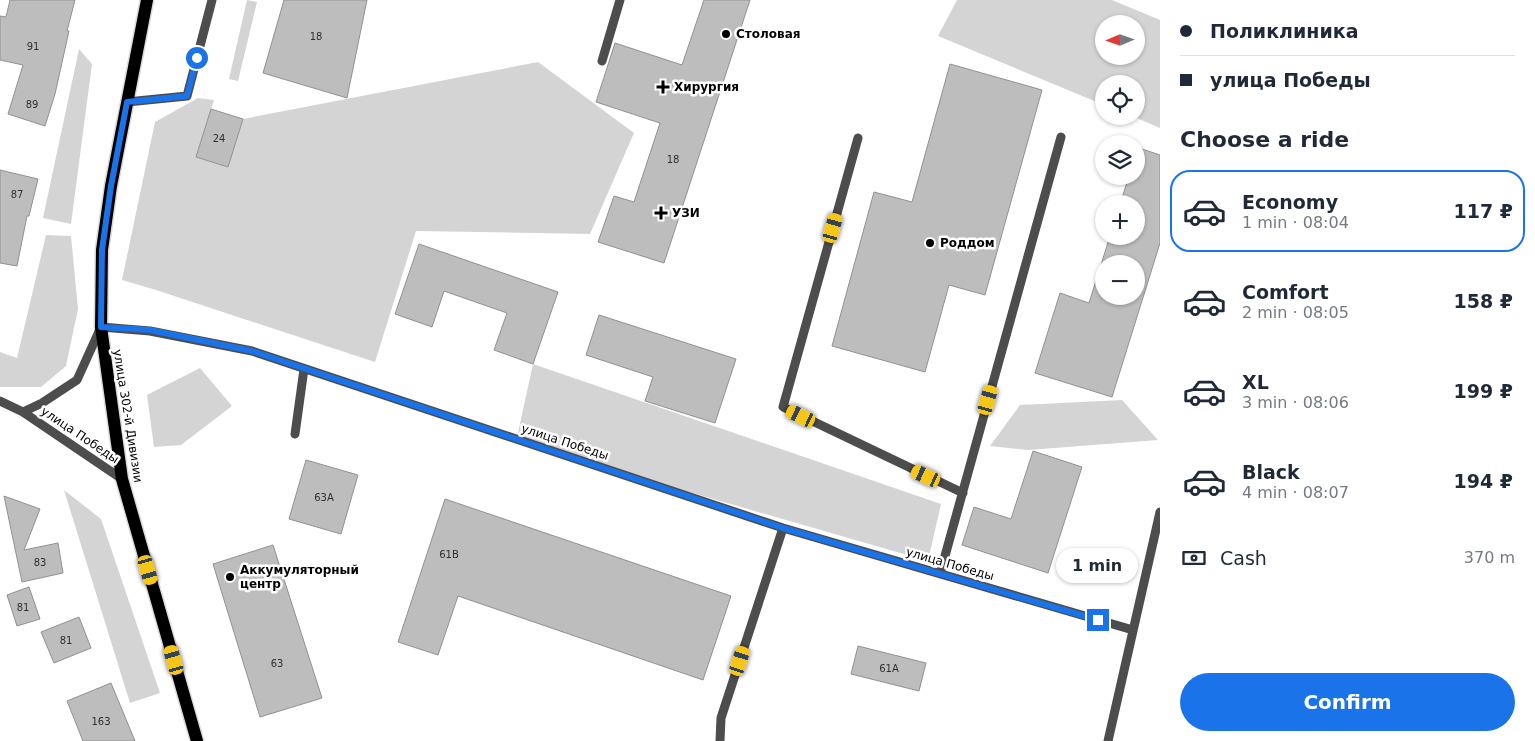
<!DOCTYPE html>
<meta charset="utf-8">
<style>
body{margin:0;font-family:"DejaVu Sans",sans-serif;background:#f6f6f7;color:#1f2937;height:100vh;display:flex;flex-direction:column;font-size:19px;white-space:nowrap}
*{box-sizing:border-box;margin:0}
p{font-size:16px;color:#747a83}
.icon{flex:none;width:28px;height:28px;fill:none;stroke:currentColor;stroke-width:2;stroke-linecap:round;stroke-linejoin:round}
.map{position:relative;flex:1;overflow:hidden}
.drawer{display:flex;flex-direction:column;background:#fff;width:375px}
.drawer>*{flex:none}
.guide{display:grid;align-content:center;height:110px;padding:0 20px;background:#fff}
.needle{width:32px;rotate:268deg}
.controls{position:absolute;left:1095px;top:15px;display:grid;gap:10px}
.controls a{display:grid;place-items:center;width:50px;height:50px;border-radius:50%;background:#fff;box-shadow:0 1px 4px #0004;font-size:25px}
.end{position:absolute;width:22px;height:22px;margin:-11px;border:6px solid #1a73e8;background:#fff;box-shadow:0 0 0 2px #fff}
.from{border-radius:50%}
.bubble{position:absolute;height:35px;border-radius:18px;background:#fff;box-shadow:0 1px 4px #0004;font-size:16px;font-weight:800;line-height:35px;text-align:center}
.car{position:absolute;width:15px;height:30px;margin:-15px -8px;border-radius:6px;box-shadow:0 0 4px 1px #0007;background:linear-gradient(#f5c518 24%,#345 0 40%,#f5c518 0 76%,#345 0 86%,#f5c518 0)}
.guide b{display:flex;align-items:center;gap:18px;height:48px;font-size:19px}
.guide b+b{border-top:1px solid #e0e1e3}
.guide i{width:12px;height:12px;background:#1f2937}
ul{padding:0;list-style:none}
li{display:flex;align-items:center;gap:15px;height:82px;margin:0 10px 8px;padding:0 10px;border:2px solid transparent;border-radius:20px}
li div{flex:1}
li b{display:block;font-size:19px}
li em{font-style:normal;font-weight:800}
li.selected{border-color:#1a73e8}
li>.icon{width:45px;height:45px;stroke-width:1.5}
h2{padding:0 20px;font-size:22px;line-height:60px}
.pay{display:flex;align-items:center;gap:12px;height:55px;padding:0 20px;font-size:19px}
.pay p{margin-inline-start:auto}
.button{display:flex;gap:10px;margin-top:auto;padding:10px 20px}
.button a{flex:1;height:58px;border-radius:30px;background:#1a73e8;color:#fff;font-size:20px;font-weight:800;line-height:58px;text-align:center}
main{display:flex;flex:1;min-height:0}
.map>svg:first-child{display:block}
.green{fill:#d4d4d4;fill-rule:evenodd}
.building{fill:#bdbdbd;stroke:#919191;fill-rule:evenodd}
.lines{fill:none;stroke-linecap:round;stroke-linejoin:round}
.major-casing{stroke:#dbdbdb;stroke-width:15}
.minor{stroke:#4d4d4d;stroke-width:9}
.major{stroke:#000;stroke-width:12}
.route{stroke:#1a73e8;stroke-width:6}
.poi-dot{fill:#000;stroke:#fff;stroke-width:2}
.labels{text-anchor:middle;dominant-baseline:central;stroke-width:5;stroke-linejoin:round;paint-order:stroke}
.number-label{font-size:10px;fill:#2f2f2f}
.poi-label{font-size:12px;font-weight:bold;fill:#000;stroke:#fff;text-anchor:start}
.street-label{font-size:12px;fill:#000;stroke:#fff}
</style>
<main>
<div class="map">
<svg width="1160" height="741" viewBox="0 0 1160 741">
<rect width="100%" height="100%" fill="#fff"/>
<path class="green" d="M247 0 257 2 238 81 229 79Z
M957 0H1112L1160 20V128L1132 116H1136V84H1104V105L938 36ZM1104 24H1136V56H1104Z
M79 49 92 64 71 224 43 218Z
M538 62 634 133 590 234 416 231 375 362 156 290 122 280 155 122 198 98 214 100 196 157 228 167 243 119Z
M46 235 71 236 78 309 66 366 41 387H0V352L17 358Z
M533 364 941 504 928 561 516 442Z
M200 368 232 406 181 445 154 447 147 395Z
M1122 400 1158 440 1028 450 990 446 1020 405Z
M64 490 101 519 160 693 130 703Z"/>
<path class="building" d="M10 0H75L67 31H69L55 94 45 126 8 114 23 65 0 60V16L6 17Z
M284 0H367L347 98 263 73Z
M704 0H750L664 263 598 242 614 196 634 202 660 123 596 102 615 43 682 65Z
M950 64 1042 90 985 295 949 285 925 372 832 346 874 192 912 202Z
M211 109 243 119 228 167 196 157Z
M1136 147 1160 155V243L1112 397 1035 373 1060 293 1089 303 1110 236H1136V204H1120L1129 176H1136ZM1104 264H1136V296H1104Z
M0 170 38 179 29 216H27L17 266 0 263Z
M419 244 558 292 533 364 494 350 507 313 444 291 432 327 395 314Z
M599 315 736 359 715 423 645 401 653 377 586 355Z
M1033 451 1082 467 1048 573 962 545 974 507 1011 519Z
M306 460 358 475 341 534 289 519Z
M4 496 40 509 24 550 58 543 63 573 22 582Z
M445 499 731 596 703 680 458 596 438 655 398 642Z
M273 545 322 698 260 717 213 564Z
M29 587 40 619 17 626 7 595Z
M79 617 91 648 54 663 41 632Z
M858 646 926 663 919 691 851 674Z
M111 683 135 741H83L67 701Z"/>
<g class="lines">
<g class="major-casing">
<path id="major" d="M147 0 111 186 102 250 101 327 122 479 197 741"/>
</g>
<path class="minor" d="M602 61 620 0
M127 102 187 96 212 0
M858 138 783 407 963 493
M0 401 23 412 122 479
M23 412 42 403 77 380 101 327 150 331 252 351 783 528 1133 630
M295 434 304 369
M940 574 1061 137
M720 741 721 718 783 528
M1108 741 1160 512"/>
<use href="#major" class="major"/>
</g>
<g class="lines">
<path class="route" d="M197 58 187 96 127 102 111 186 102 250 101 327 150 330 252 351 783 528 1098 620"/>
</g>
<g class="poi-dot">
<circle cx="726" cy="34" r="5"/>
<path d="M660.5 79.5h5v5h5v5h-5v5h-5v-5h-5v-5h5z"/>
<path d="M658.5 205.5h5v5h5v5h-5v5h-5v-5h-5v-5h5z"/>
<circle cx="930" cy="243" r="5"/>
<circle cx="230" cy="577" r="5"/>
</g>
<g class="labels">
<g class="number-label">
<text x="316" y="36">18</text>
<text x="33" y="46">91</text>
<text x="32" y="104">89</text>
<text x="219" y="138">24</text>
<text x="673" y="159">18</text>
<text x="17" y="194">87</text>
<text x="324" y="497">63А</text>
<text x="449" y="554">61В</text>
<text x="40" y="562">83</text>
<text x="23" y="607">81</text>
<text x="66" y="640">81</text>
<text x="277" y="663">63</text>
<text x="889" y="668">61А</text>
<text x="101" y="721">163</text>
</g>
<g class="poi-label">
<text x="736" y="34">Столовая</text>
<text x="674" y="87">Хирургия</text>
<text x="672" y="213">УЗИ</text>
<text x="940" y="243">Роддом</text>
<text x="240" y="570">Аккумуляторный<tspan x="240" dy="14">центр</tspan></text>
</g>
<g class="street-label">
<text transform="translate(128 416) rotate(81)">улица 302-й Дивизии</text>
<text transform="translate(80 435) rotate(34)">улица Победы</text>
<text transform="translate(565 442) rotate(18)">улица Победы</text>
<text transform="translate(950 564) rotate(16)">улица Победы</text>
</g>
</g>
</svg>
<div class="controls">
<a><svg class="needle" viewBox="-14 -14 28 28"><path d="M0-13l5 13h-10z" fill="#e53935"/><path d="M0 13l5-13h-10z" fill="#747a83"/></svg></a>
<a><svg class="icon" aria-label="locate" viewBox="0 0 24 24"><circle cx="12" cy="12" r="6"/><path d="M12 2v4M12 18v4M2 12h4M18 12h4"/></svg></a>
<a><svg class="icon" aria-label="layers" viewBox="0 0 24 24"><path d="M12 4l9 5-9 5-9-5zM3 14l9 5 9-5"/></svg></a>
<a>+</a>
<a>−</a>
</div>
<i class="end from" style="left:197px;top:58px"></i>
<i class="end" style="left:1098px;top:620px"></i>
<div class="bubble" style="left:1056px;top:548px;width:82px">1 min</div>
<i class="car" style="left:833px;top:228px;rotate:16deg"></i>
<i class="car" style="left:988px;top:400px;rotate:16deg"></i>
<i class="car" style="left:801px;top:416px;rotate:296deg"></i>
<i class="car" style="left:926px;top:476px;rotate:295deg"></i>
<i class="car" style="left:148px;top:570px;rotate:164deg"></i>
<i class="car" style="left:174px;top:660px;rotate:344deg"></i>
<i class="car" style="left:740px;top:661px;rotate:18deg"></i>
</div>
<section class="drawer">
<div class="guide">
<b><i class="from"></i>Поликлиника</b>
<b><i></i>улица Победы</b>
</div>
<h2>Choose a ride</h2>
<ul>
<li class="selected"><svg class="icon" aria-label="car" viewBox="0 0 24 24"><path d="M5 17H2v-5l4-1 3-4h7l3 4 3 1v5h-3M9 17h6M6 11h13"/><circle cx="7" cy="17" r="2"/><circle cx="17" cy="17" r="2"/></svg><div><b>Economy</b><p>1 min · 08:04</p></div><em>117 ₽</em></li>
<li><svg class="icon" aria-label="car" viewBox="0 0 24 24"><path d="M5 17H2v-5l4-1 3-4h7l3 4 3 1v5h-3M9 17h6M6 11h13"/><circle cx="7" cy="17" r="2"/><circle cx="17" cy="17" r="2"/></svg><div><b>Comfort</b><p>2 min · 08:05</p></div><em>158 ₽</em></li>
<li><svg class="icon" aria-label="car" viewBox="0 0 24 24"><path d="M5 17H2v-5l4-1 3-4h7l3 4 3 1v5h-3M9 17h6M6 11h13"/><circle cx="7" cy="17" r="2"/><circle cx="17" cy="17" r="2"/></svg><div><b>XL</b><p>3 min · 08:06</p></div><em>199 ₽</em></li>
<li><svg class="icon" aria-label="car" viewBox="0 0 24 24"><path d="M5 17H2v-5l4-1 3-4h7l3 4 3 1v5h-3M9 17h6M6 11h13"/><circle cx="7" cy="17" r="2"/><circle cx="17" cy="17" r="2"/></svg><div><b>Black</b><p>4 min · 08:07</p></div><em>194 ₽</em></li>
</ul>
<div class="pay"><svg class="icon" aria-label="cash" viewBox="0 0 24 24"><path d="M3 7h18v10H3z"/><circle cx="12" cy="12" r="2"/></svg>Cash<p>370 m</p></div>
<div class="button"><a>Confirm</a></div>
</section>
</main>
